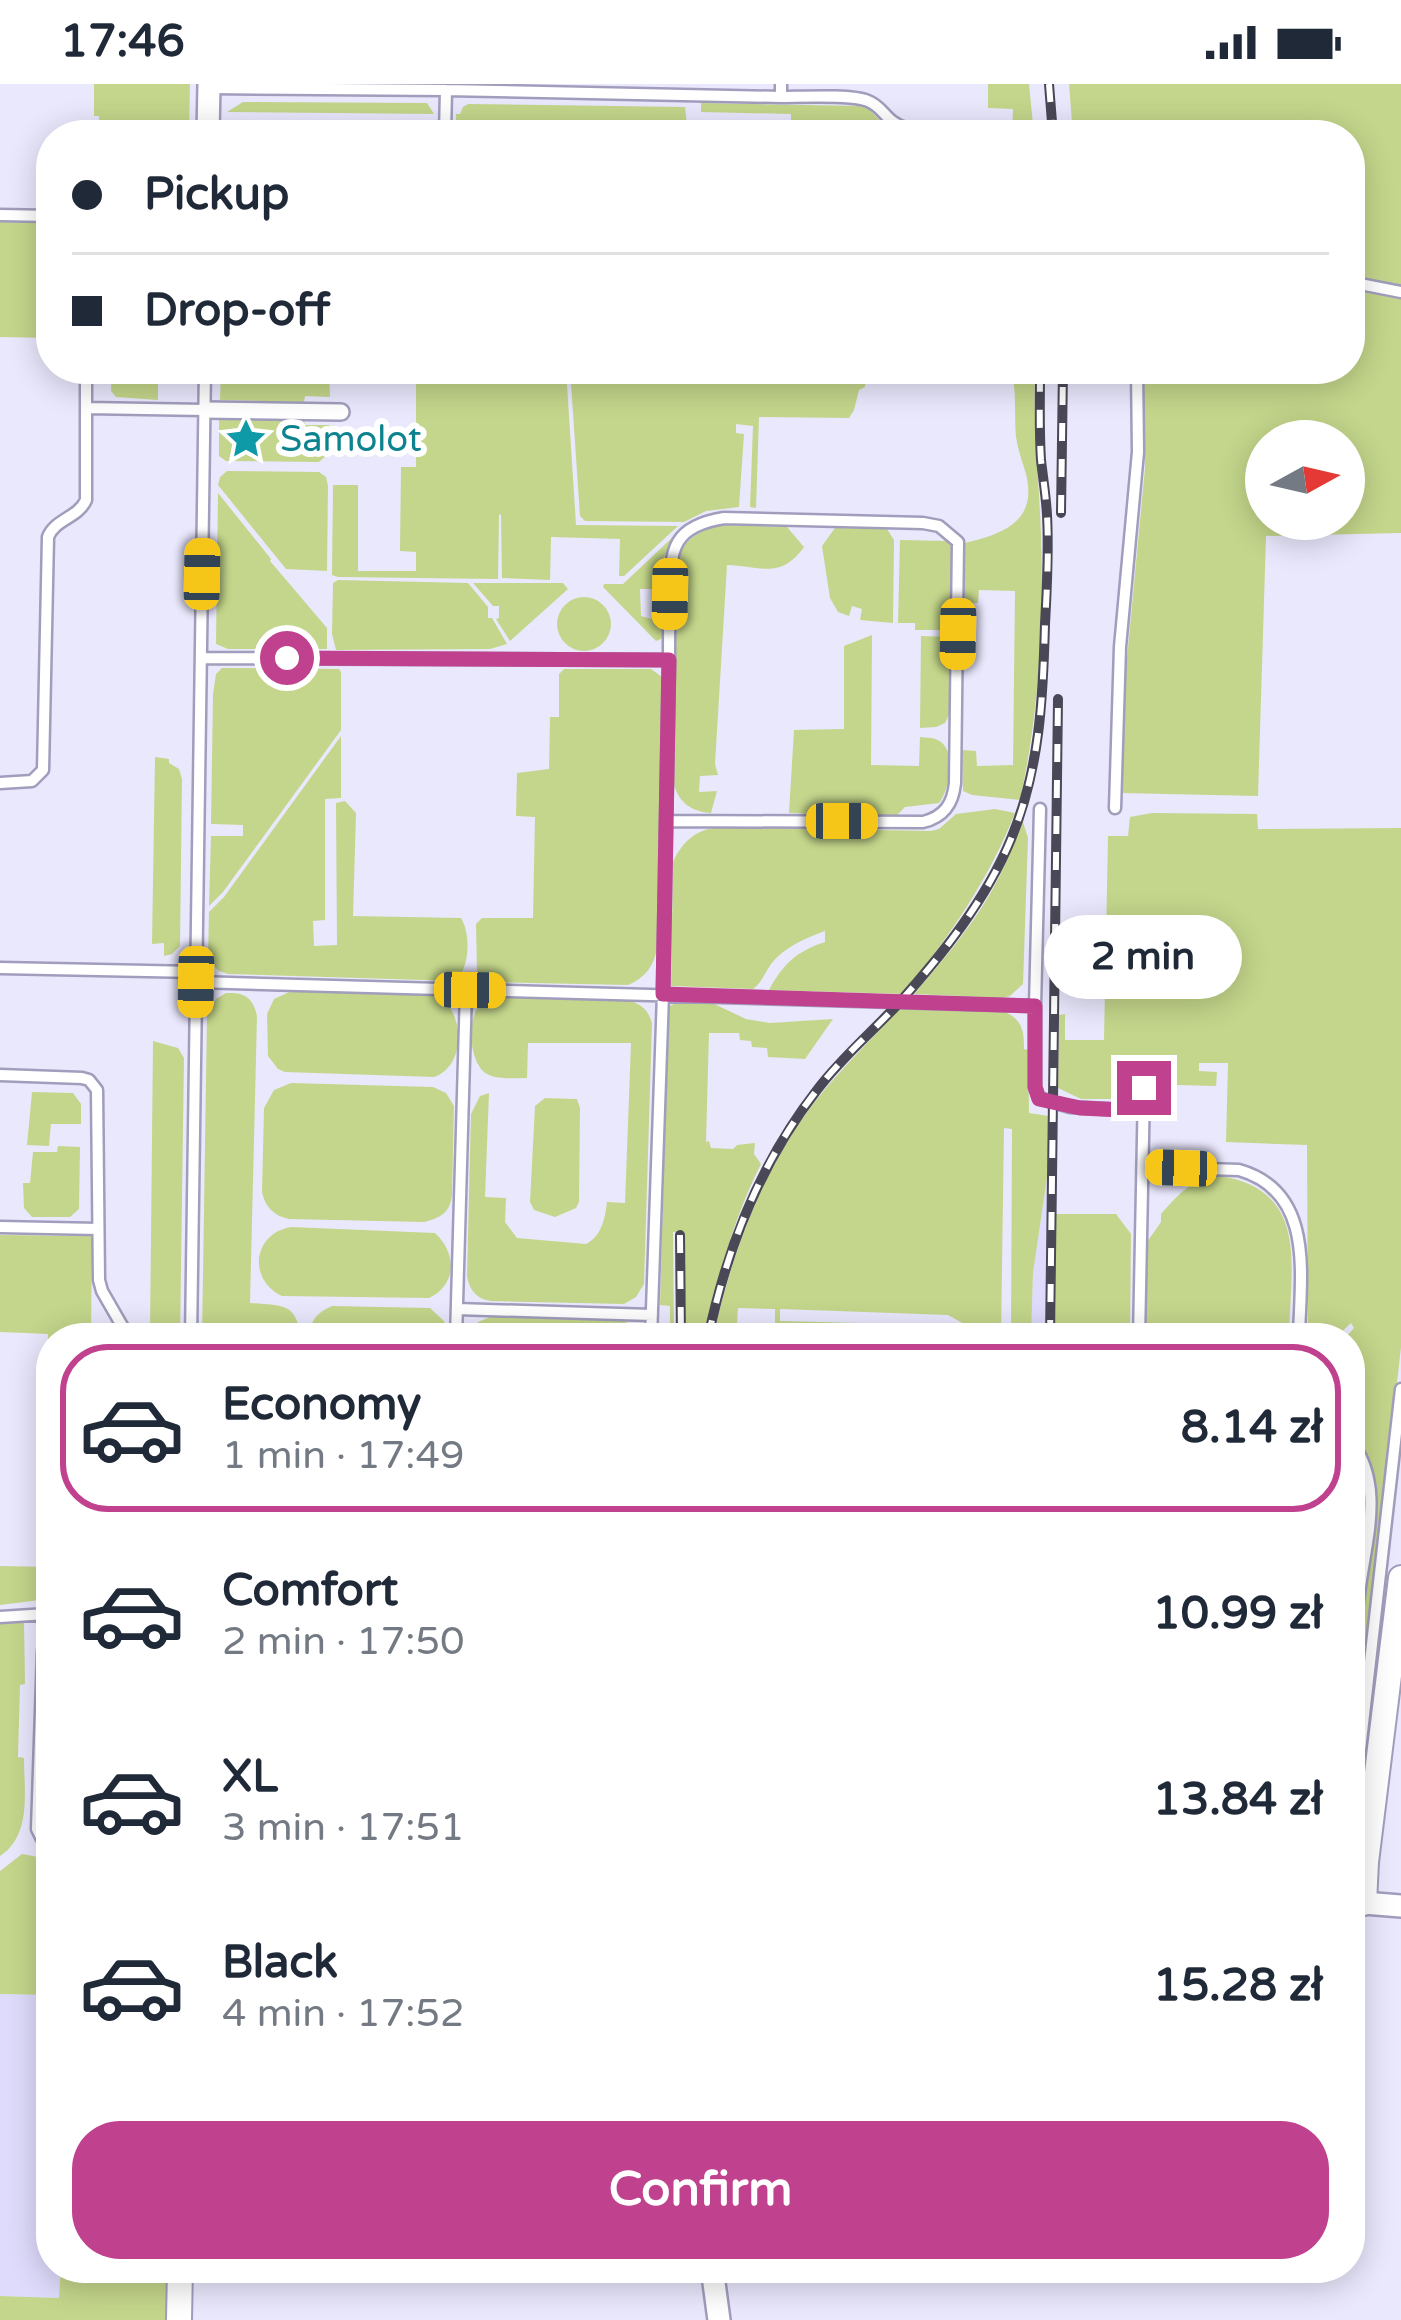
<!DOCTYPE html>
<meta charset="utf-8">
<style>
body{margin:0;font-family:"Varela Round",sans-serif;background:#f2f2f3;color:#1f2937;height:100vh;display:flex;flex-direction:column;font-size:45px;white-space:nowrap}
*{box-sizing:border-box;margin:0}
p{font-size:39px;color:#747a83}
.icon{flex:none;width:66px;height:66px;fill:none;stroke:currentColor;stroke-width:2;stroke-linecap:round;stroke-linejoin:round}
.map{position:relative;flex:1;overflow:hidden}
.sheet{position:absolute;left:36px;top:1239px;width:1329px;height:960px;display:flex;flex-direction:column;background:#fff;border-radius:48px;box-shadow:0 6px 30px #0003}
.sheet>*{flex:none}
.top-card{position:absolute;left:36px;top:36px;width:1329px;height:264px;border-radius:48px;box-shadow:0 6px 30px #0003;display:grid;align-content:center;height:264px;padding:0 36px;background:#fff}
.needle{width:78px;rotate:82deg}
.fabs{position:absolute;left:1245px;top:336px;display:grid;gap:24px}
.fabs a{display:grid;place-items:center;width:120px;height:120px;border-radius:50%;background:#fff;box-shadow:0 6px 30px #0003;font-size:60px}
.end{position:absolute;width:54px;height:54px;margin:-27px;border:15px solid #c0418d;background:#fff;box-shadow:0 0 0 6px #fff}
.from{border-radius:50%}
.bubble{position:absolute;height:84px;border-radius:42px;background:#fff;box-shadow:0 6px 30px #0003;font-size:39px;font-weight:700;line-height:84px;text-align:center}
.car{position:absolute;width:36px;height:72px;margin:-36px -18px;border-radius:15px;box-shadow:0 0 9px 3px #0007;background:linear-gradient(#f5c518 24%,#345 0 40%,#f5c518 0 76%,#345 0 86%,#f5c518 0)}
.top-card b{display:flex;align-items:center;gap:42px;height:114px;font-size:45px}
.top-card b+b{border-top:3px solid #e0e1e3}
.top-card i{width:30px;height:30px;background:#1f2937}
ul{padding:21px 0 0;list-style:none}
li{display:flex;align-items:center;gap:36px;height:168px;margin:0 24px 18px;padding:0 12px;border:6px solid transparent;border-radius:48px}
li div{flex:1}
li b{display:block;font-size:45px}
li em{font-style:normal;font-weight:700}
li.current{border-color:#c0418d}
li>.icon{width:108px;height:108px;stroke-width:1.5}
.action{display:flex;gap:24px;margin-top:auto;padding:24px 36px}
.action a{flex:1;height:138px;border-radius:48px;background:#c0418d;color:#fff;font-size:48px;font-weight:700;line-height:138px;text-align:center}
.status{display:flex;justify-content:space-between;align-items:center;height:84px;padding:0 60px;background:#fff;direction:ltr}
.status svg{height:33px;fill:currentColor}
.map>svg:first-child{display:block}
.built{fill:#dfdbfc}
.green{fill:#c4d68b;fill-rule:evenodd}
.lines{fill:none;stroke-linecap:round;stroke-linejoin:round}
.service-casing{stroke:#a19dbd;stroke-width:15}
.pedestrian-casing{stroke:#a19dbd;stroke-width:20}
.minor-casing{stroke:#a19dbd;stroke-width:26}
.tertiary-casing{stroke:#a19dbd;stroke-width:28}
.service{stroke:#fff;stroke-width:10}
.pedestrian{stroke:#fff;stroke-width:15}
.minor{stroke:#fff;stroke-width:21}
.tertiary{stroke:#fff;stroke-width:24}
.rail-casing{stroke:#4a4856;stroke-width:10}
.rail{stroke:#fff;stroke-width:6;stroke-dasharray:18;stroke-linecap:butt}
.route{stroke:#c0418d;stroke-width:15}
.labels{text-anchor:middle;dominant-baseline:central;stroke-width:12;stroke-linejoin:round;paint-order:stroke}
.culture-label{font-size:36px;fill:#0d838f;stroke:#fff;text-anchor:start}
</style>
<div class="status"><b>17:46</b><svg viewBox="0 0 49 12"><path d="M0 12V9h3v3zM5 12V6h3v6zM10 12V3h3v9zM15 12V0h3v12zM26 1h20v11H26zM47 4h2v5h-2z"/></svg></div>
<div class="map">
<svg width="1401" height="2236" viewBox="0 0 1401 2236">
<rect width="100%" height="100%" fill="#eae8fd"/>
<path class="built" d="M1057 1031 1055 1254H1031L1033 1189 1049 1080V1032Z
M0 1910 51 1911V2184H61L60 2214 0 2212Z"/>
<path class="green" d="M94 0H190L189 51H99V32H94Z
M988 0H1029L1034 51H1012L1013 25 988 24Z
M1069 0H1401V202L1350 193V51H1073Z
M243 18 427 19 434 30 227 28Z
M701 19 862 22 869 25 882 39 903 51H791V30L701 28Z
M468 20 685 23 687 41 704 42 723 51H461V41H456V30H460L463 23Z
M0 138 39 139 51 143V254L0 253Z
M1350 205 1401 215V449L1266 452 1258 712 1121 709 1125 596 1145 384 1143 285H1350ZM1344 357V435H1266V357Z
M112 285H158V316L116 313 111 307Z
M221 285H329L330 313 305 312 304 318 220 316Z
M416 285H566L576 441 678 442 624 492H619L620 455 551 453 550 496 502 494 501 430 499 431 498 495 338 493 332 491 333 401H358V487H416V468L400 467 401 383H416Z
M570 285H866L865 303 859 306 854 326 849 334 759 333 756 424 750 423 753 342 736 340V349L744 350 739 423 706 427 684 438 585 437 580 432Z
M1011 285H1035C1033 341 1039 395 1041 451 1044 539 1039 630 1020 716L972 711 963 707 962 666 976 667 977 682 1013 681 1015 507 979 506 978 519H965V459C1002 450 1038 438 1026 390 1022 377 1018 366 1016 353 1014 330 1017 307 1011 285Z
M219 335 304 336 305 341H329L328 370 319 378 226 377 219 372Z
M227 387 319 388 326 393 328 402 327 487 286 485 218 401 220 393Z
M218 409 271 475 270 477 327 544V565H228L216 560Z
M718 441 787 443 804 463C780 496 762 482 727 481L715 680 718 691 700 692 699 708 717 707 711 729C692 728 678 718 674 700L677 482C679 458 697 448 718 441Z
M835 444 887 445 894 456 893 539 860 536 862 525 852 522 849 532 838 528 830 514 822 462Z
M674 452 664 473V505H640L641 532 663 538V554L656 557 603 503 604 500H623Z
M900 456 949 457 952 461V546H915V539H898Z
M338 496 468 499 488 523V534H492L507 560 490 565 336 566 332 550 333 499Z
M473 499H563L568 505 510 557 496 535 499 534V522H493Z
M557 540a27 27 0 1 1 54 0a27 27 0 1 1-54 0Z
M872 551 871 681 919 682 920 653C927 654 935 653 941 658 956 669 949 707 939 719L905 723 895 733 789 729 794 646 844 645V562Z
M921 552 951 553 949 631 945 639 936 643 920 644Z
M222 584 339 585 341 588V646L223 808 209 822 211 752H243V741L211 740 213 610 216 590Z
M564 585H651L662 593 657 864C654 882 645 894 628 901L486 898 477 888 476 840 482 834H533L535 733 516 732 517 689 549 685 550 633H559V590Z
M341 652V714L325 715V836L313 837 314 862 337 861 336 719 345 717 356 729 353 832 461 834C471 850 470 885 455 897L228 890 219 887 208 876 209 828 224 813Z
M155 673 169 675V679L179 685 182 695 180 862 172 870 164 872V859L152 860Z
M995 725 1015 729C988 797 949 853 903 910L769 906C783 880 797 867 825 858V847C806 854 784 863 771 880 764 890 763 897 753 905L671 902 673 778C683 756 698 744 722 743L931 747 939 745 956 730Z
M1152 729 1257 730 1258 745 1401 744V1263L1368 1558H1359L1377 1402 1368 1377 1350 1347V1254H1345L1354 1244 1351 1239 1335 1254H1308L1307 1061 1226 1058 1228 979H1199V987L1217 988 1216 1002 1139 1000 1137 1015H1081L1058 1004 1059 931 1065 930V956H1104L1108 752H1128L1130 733Z
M1022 735 1028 754 1023 900 1010 912 1003 914 914 910C962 854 1001 808 1022 735Z
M296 905 439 912C465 930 466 982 434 993L285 988 278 985 268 972 267 930 274 915Z
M226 909C244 908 253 913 257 932L250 1219C279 1222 298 1217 300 1254H202L207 931 216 915Z
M503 911 627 916C641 920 648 925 652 939L644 1200 636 1213 624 1220 491 1217C477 1215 470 1207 467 1193L471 1030 480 1012 489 1009 485 1113 506 1114 505 1138 517 1154 586 1160C602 1152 605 1134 607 1118L625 1119 631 959H528L527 994C514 994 499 996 487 990 470 980 467 941 477 925 483 916 492 913 503 911Z
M678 918H710L746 935 770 939 833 935 805 975 768 973 767 964 752 963 751 957 740 956 739 949H709L706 1058 709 1057 711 1064 733 1065 737 1061 755 1059 754 1070 761 1080C733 1135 718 1193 706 1254H686L684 1149 673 1148 674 1254H659V1242L670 1241V1222L660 1221 668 941 670 922Z
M899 925 1005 928C1023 936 1024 948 1024 965L1028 966 1029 1029 1049 1032V1080L1033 1189 1031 1254H1011L1012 1045 1004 1044 1001 1254H978L966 1241 948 1231 780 1225V1237L941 1241 961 1254H775V1225L738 1224 737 1240 749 1246 755 1254H713C732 1169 762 1085 817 1015 842 984 872 955 899 925Z
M153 957 178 964 184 974 180 1254H158V1249H150Z
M291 999 433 1003 446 1009 454 1022 452 1111C450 1129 440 1134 424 1138L289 1135C274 1132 265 1123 262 1108L264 1024 274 1006Z
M32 1008 73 1009 81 1020V1040H51L49 1062 27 1061Z
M545 1014 577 1015 580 1024 579 1118 576 1124 555 1133 534 1126 530 1118 535 1022Z
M58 1062 80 1063 79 1125 70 1133H32L24 1124 23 1099H30L33 1068H57Z
M1219 1092C1311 1105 1290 1185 1289 1254H1146L1147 1158 1161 1138V1130C1179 1110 1191 1095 1219 1092Z
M1056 1130H1116L1131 1150 1130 1254H1055Z
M291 1143 435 1149C457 1169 457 1201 429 1214L282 1212C248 1196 252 1150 291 1143Z
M0 1151 92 1152 91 1254H51V1424H45L48 1250 0 1248Z
M332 1222 430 1224 444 1237 449 1254H309C309 1238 317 1228 332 1222Z
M490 1233 622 1236 632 1241 640 1254H465L478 1238Z
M0 1482 51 1483V1509L48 1515 0 1521Z
M24 1537 25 1600 20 1601 18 1673 24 1674C24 1707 32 1751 0 1772V1538Z
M22 1770 38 1773 51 1786V1911L0 1910V1787Z
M61 2184H169L168 2236H0V2212L59 2214Z"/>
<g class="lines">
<g class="service-casing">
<path id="service" d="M209 4 446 6 781 13V0
M781 13C801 13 851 10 868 17 884 23 886 39 906 44L1008 46
M445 51 446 6
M0 131 51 132
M1350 198 1401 208
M86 324 205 326
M201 574 669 576 663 910 651 1254
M0 699 32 697 43 686 48 453C55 435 78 434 86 416V285
M1115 724 1120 563 1138 368 1137 285
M666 737 923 738C944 733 953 720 955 699L958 458 939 442 923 439 724 434C674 442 670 464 670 509 669 531 669 554 669 576
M0 884 196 888
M196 898 1035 922 1040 725
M1035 922V1003L1039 1014 1070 1023 1144 1027
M0 991 82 994 89 996 97 1006 99 1196 102 1207 129 1254
M1143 1083 1239 1086C1316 1108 1300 1193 1299 1254
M0 1143 98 1145
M457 1225 652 1231
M191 1254 205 285
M456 1254 466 906
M1139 1254 1144 1004
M1350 1356C1383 1397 1368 1449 1361 1496 1358 1515 1357 1535 1350 1553
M51 1524 47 1530 43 1568 37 1745 51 1773
M0 1533 47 1530
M1350 1754 1401 1305"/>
</g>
<g class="pedestrian-casing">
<path id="pedestrian" d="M205 326 341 328"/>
</g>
<g class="minor-casing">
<path id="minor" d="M208 51 209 0
M1364 1819 1401 1822
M712 2184 719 2236"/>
</g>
<g class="tertiary-casing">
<path id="tertiary" d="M1350 1818 1364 1819 1366 1778 1401 1494
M179 2236 180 2184"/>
</g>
<use href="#service" class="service"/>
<use href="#pedestrian" class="pedestrian"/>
<use href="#minor" class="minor"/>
<use href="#tertiary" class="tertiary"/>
<g class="rail-casing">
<path id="rail" d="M1049 0 1053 51
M1061 429 1063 285
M680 1151 681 1254
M708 1254C727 1163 760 1079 817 1006 841 974 871 949 898 920 942 871 986 816 1011 755 1040 685 1043 614 1045 540 1047 504 1049 467 1047 431 1046 412 1043 394 1041 376 1039 346 1040 315 1040 285
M1050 1254 1058 615"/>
</g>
<use href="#rail" class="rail"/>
</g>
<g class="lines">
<path class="route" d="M287 574 669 576 663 910 1035 922V1003L1039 1015 1080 1024 1144 1027V1004"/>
</g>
<defs>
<g id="sight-bare" transform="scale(3.24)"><path d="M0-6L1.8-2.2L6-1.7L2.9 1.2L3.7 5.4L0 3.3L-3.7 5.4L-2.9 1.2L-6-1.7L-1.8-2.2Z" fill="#0f9aa8" stroke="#fff" stroke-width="2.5" paint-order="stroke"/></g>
</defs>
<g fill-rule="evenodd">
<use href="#sight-bare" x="246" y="355"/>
</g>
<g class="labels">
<g class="culture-label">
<text x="280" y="355">Samolot</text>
</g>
</g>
</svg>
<div class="fabs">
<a><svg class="needle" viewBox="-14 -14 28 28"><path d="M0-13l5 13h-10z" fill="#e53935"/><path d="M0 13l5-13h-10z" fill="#747a83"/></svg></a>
</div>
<i class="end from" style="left:287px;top:574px"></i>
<i class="end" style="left:1144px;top:1004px"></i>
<div class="bubble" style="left:1044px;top:831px;width:198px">2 min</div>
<i class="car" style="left:202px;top:490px;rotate:1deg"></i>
<i class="car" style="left:670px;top:510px;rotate:181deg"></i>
<i class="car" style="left:958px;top:550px;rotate:181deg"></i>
<i class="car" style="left:842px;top:737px;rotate:90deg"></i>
<i class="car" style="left:196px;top:898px;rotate:181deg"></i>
<i class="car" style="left:470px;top:906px;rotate:91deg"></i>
<i class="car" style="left:1181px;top:1084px;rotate:272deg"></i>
<div class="top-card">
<b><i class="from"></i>Pickup</b>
<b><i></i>Drop-off</b>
</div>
<section class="sheet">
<ul>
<li class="current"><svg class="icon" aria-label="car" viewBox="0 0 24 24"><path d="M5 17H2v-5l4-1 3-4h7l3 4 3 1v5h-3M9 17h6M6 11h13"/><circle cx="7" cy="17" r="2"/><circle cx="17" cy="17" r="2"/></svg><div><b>Economy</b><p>1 min · 17:49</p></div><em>8.14 zł</em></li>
<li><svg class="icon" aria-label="car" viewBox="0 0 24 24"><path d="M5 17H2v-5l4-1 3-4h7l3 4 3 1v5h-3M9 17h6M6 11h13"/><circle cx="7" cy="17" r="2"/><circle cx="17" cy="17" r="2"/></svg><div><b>Comfort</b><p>2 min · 17:50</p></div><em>10.99 zł</em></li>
<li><svg class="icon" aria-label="car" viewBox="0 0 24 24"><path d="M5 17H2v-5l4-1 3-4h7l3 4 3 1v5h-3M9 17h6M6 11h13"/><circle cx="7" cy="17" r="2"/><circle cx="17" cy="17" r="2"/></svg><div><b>XL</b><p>3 min · 17:51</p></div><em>13.84 zł</em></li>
<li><svg class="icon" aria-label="car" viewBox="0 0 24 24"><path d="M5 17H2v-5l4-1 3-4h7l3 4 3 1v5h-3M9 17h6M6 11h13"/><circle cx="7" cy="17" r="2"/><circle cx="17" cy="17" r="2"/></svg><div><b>Black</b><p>4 min · 17:52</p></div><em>15.28 zł</em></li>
</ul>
<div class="action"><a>Confirm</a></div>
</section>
</div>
